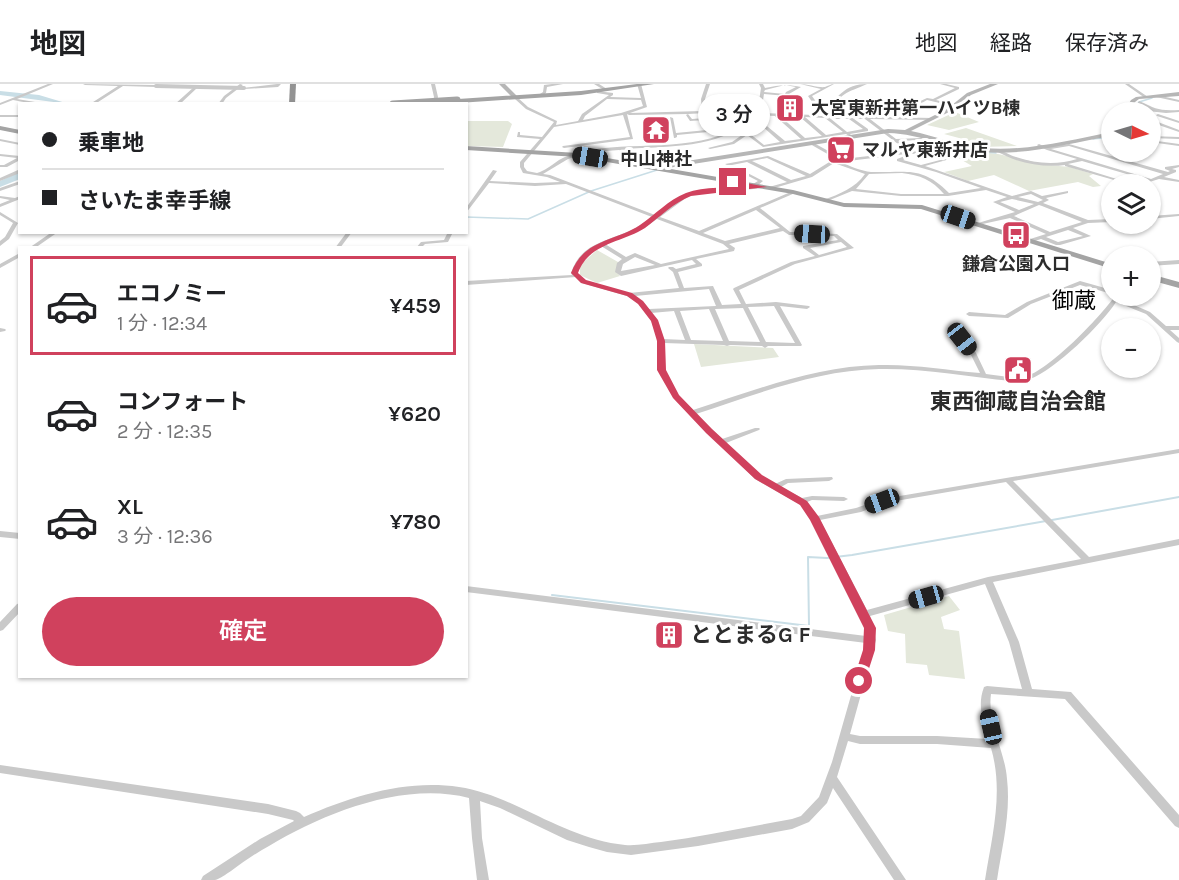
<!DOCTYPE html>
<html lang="ja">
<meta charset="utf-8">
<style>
body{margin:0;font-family:Karla,"Noto Sans JP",sans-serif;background:#f2f2f2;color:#202124;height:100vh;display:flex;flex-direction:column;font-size:22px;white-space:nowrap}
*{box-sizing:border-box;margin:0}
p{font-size:20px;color:#757577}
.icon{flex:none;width:33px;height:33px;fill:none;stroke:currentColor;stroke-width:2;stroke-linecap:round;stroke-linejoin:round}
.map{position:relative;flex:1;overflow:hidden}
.details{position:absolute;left:18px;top:162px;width:450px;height:432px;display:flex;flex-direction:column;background:#fff;border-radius:0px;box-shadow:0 2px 4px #0004}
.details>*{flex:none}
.top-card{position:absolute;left:18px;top:18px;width:450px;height:132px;border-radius:0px;box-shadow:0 2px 4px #0004;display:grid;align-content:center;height:132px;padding:0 24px;background:#fff}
.needle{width:39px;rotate:95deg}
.buttons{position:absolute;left:1101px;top:18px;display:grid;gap:12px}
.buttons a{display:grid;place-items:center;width:60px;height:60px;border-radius:50%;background:#fff;box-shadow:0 2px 4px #0004;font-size:30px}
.end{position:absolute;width:27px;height:27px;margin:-14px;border:8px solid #d0415d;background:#fff;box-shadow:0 0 0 3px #fff}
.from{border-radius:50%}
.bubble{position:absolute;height:42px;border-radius:21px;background:#fff;box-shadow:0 2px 4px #0004;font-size:20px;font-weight:600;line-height:42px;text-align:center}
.car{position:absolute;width:18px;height:36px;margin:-18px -9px;border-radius:8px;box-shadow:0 0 4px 2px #0007;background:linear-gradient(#222 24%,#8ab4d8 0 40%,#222 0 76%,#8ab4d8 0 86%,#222 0)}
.top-card b{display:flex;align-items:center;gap:21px;height:57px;font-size:22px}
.top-card b+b{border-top:2px solid #e0e0e0}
.top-card i{width:15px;height:15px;background:#202124}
ul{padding:10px 0 0;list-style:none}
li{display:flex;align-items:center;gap:18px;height:99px;margin:0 12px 9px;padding:0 12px;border:3px solid transparent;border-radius:0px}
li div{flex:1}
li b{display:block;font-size:22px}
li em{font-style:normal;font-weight:600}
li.active{border-color:#d0415d}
li>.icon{width:54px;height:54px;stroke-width:1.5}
.button{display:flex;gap:12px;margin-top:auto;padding:12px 24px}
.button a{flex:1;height:69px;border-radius:36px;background:#d0415d;color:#fff;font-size:24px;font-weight:600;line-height:69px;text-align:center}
header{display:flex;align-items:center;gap:36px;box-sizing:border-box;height:84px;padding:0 30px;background:#fff;border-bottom:2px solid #e0e0e0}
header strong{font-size:28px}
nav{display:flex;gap:33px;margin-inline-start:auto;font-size:21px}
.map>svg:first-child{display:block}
.green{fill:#e4e8db}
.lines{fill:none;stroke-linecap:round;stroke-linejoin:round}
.stream-far1{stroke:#c9dee6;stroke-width:1.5}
.stream{stroke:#c9dee6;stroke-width:2}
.river{fill:#c9dee6;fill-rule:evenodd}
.street{fill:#c9c9c9;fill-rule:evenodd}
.secondary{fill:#b6b6b6;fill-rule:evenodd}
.primary{fill:#a4a4a4;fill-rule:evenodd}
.highway{fill:#939393;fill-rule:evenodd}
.street-bridge{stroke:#c9c9c9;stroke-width:4}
.primary-bridge{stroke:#a4a4a4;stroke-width:7}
.route{fill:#d0415d}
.labels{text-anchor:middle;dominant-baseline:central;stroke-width:6;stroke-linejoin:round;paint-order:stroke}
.far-poi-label{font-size:18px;font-weight:bold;fill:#2c2c2c;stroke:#fff;text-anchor:start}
.far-quarter-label{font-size:22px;fill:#000;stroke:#fff}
.poi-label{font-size:22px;font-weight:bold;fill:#2c2c2c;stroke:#fff}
</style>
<header>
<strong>地図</strong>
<nav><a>地図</a><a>経路</a><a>保存済み</a></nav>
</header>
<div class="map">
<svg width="1179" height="796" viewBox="0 0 1179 796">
<rect width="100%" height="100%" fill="#fff"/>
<path class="green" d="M955 28 979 38 949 46 927 41Z
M467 37H508L512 40 503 63 467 62Z
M966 44 1017 62 980 63 964 60 959 54 944 50Z
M964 66 998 70 1048 81 1070 83 1093 90 1089 92 1101 102 1093 103 1078 98 1029 107 994 91 968 97 944 88 972 82 948 68Z
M597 166 618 178 617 188 620 192 597 199 580 191V181Z
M694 260 773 264 779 273 701 283Z
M949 512 960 526 941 533 944 545 959 547 965 595 929 591 927 581 906 579 905 550 888 547 884 531Z"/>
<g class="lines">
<path class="stream-far1" d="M1133 28 1139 18 1152 14
M1093 55 1112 53
M984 68 996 69
M466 133 528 135 591 107 657 86"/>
<path class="stream" d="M1052 436 1179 413
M552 511 809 542 808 473 827 474 852 471 1046 437"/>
<path class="river" d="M0 7 39 11 69 20 0 11Z
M20 88V95L0 103V97Z"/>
<path class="street" d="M48 0H53L17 15 47 20H34L13 16 0 21V19Z
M83 0 156 1 158 2 156 3 123 2 95 20H90L118 2 85 1Z
M240 0 243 1 226 14 222 20H218L224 12Z
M277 0H281L278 3 244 5 242 4Z
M431 0H435L438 13 436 20H432L434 13Z
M552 0H563L547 3 546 9 542 12H540V10L543 8 544 1Z
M594 0H599L607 5 604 6Z
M637 0H641L647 23 630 29 702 27 701 15 706 0H710L705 15 706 27H719V29L723 34 725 39 708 48 677 51V53L675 54H674L670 33 673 34 676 49 707 46 721 39 720 35 690 37 686 31 688 30 629 31 627 30 633 55 564 64 562 63 563 62 630 53 623 31 554 43 524 79V83L527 87 537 89 540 88C547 85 553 80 559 76 566 72 574 70 581 68 632 56 691 70 739 43 745 39 751 34 757 30L761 4 759 0H763L765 4C778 1 788 0 801 3L789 10 787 12 764 10 761 29 815 31V22L808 12 821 5 800 0C807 0 819 4 825 3 828 2 831 0 834 0L812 12 819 22V32H828C833 13 846 0 867 0 848 9 837 8 832 32L933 34 934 35 932 36 870 35 896 55 921 54 939 60 937 61 901 63 900 62 902 61 930 59 921 56 899 57 901 59 898 60 865 35H854L868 45V47L850 50 851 51 849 52 846 50 763 63 747 51 734 60 710 65 708 64 732 58 749 46 751 47 749 49 764 61 780 58 754 35C715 65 671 62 624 65L632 70H671L675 81H671L667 72H631L619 66 606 67 584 70 568 75 543 90 550 91 655 131 674 117 687 109 764 102 766 103 764 104 690 111 660 133 699 147 793 107 795 108V109L760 124 790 148 837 150 854 164 795 180 739 206 746 220 776 218 809 222 810 223 807 225 780 222 802 261 801 262H768L765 264 762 262 730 261 727 262 724 261 664 259 665 286 679 312 693 326C753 307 815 282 879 281 913 280 946 286 980 289L970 269 951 243 954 241 956 242 976 269 986 290C998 291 1012 295 1024 293 1049 287 1100 233 1115 212H1119L1118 214 1150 228 1166 242H1179V246H1170L1179 254V259L1177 258 1146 230 1116 218C1102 240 1055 286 1030 295 1024 297 1018 297 1012 297 968 293 923 284 879 285 816 286 755 311 696 330L722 355 755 344H759L760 345 759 346 726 359 761 391 775 400 786 395 832 393 833 395 829 397 788 399 781 403 802 414 812 412 844 413 848 415 844 417 812 416 807 418 817 432 856 424 882 415 1179 365V369L1013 397 1089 473 1179 455V461L993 498 1019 558 1032 605 1071 608 1179 731V744L1175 742 1065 615 991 610C987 638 1005 667 1007 695 1011 729 1002 763 997 796H985C992 752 1004 708 991 664L937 660H860L848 657 837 693 906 796H894L833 704 827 719 809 738 792 745 698 762 631 771 607 768 589 763 567 756 500 724 480 717 482 754 489 796H477L472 754 469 714C404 697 324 729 269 762 256 769 243 778 231 787 226 790 220 795 215 796 211 796 206 796 201 796L203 792 260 755 294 737 293 736 268 730 0 689V681L268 720 296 727 300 729 304 733C352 712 406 695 459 703 479 706 500 714 519 723 553 739 587 757 625 761 637 762 650 759 661 758 705 752 748 743 792 735L801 732 819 713 832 678 866 559 466 508V502L866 552 861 530 811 435 801 421 755 395 707 348 674 314 659 286 658 257 651 236 639 220 627 212 582 199 576 193 466 201V197L572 191 571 189C580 161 603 158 627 148 637 144 644 139 652 133L566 100 535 102 489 99 466 129V124L493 86 497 87 490 97 535 99 560 98 547 93 523 89 520 83V78L540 55 517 53 518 48H520V51L542 53 554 38 526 25 515 15V13H517L528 23 557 37 556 41 578 37 582 30 609 11 597 9V7L613 9V11L610 13 641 14ZM785 1 796 3 786 8 785 10 764 8 765 6ZM607 15 641 16 643 22 621 29 583 36 585 32ZM706 29H717L718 33 692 35 688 30ZM760 31 775 32 801 55 785 57 757 34ZM780 32 800 33 822 52 805 54ZM805 33 825 34 843 48 826 51ZM831 35H849L863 45 847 48ZM756 126 780 144 725 157 703 149ZM657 135 723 160 729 165 661 180 635 169 626 173 605 160 642 145ZM783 147 789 151 834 152 838 156 803 162V164L815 172 791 178 734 204 733 205 741 220 722 221 713 202 684 204 678 188 702 182V180L696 175 734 167 735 164 729 160ZM841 158 847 163 819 171 810 164ZM601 162 622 175 617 179 615 188 621 192 692 176 696 180 676 185 673 183H669L668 184 673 188 679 204 629 209 586 197 577 189C581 174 588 169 601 162ZM635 173 655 181 621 187 623 180ZM709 205 716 222 649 225 643 218 635 212ZM774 222 795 259 766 258 748 223ZM743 224 760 258 729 257 715 225ZM709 225 723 257 691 256 680 227ZM674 227 685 256 663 255 657 236 651 229ZM1006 398 1081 475 988 493 867 526 820 436 861 428 884 419ZM985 500 1009 558 1022 605 987 602 984 603C977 621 983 638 988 655L937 652H860L850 650 876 556 870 532Z
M940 0H946L959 3V5L936 16 956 21V23L927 16 920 20 946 27 945 29 916 21V19L927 14 933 15 955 4Z
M1125 0H1129L1148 13 1145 14Z
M194 3 197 4 180 20H175Z
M1157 11 1179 16V18L1156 13Z
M1139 17C1157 25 1158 27 1179 26V28L1166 29 1129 25 1130 23 1149 25 1138 19Z
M1158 30 1179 37V39L1157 32 1156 31Z
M0 31H20V33H0Z
M1150 35 1179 46V48L1150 38Z
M1150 52 1179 53V55L1150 54Z
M0 55 20 59V61L0 57Z
M1150 56 1179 60V62L1150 58Z
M810 58H812L843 75 903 68 955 66 967 62V64L956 68 938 69 950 75 925 82 1012 112 1031 107 1042 112 1068 107V109L1046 114 1049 116 1043 119 1088 136 1112 135V138L1088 139 1073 144 1091 152 1060 161H1056L1041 155 1029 159 1026 157 1027 156 1046 150 1010 134 978 141V139L1015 128 993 118 1007 113 986 106 948 112H901L852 107 825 118 823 117V116C840 110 855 104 865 90L834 79 812 93 771 105 769 104V103L787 98 747 78 732 81 763 97 757 102H753V100L758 97 725 80 768 72 810 90 831 77 838 76 810 60ZM931 69 944 75 921 81 903 76 909 74 910 70ZM906 70 905 72 897 75V77L936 88 981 104 949 109C922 81 906 89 871 88 861 87 850 82 840 78ZM767 74 806 92 791 96 752 77ZM902 89C920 91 932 96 944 110H901L856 105 869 90ZM1031 110 1043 116 1038 118 1018 113ZM1012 115 1034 120 1019 126 1000 118ZM1039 121 1042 122 1082 138 1050 148 1014 132ZM1068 146 1083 152 1058 158 1046 153Z
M1039 60 1046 63 1069 60 1168 88 1170 87 1165 85V83L1179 81V83L1172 85 1176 86V88L1164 93 1179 96V98L1159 95 1143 100H1138V99L1147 96 1082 77 1068 80 1133 100H1128L1065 82V81C1042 84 1015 79 995 66 1001 65 1009 71 1016 73 1036 80 1058 81 1077 75L1047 66 1038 62 1037 61ZM1069 62 1163 90 1151 95 1051 65Z
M0 70 20 72V76L7 83H0V81H4L17 74 0 72Z
M18 86H20V89L0 97V94Z
M20 97V100L0 107V104Z
M0 112 15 114 20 112V115L0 123V120L10 116 0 114Z
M0 128 18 139 9 155 0 162V157L5 153 13 139 0 131Z
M1179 130V132L1150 135V132Z
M52 148H58L35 164H29Z
M347 148H352L340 164H335Z
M448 148H453L448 158 425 160 421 164H416L421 158 444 156Z
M18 170H20V173L0 184V180Z
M1179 176V180L1150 182V178Z
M1080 197 1112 206V210L1080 201 1031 220 1008 234 969 232 966 230 969 228 1005 231 1027 218Z
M0 244 5 245 6 246 5 247 0 248Z
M0 447 20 449V455L0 453Z
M20 519V528L3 546 0 547V538L17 520Z"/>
<path class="secondary" d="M499 0H505L518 13V15H514Z
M990 0H998L971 11 951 27 911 47C935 52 959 62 983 64 1025 68 1070 56 1112 48V52C1070 59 1025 72 983 68 951 65 921 50 888 49L655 86 652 84 655 82 888 45 905 46 947 25 967 9Z
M1179 8V12L1139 15 1135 18 1129 28H1124L1131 16 1136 13Z"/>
<path class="primary" d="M637 0H654L581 11 458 19 455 17 458 15 581 7Z
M0 42 20 46V50L0 46Z
M466 62 578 69 793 106 844 119 922 121 1112 180V185L921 125 844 123 793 110 578 73 466 66Z
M1150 190 1179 198V204L1150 196Z"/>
<path class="highway" d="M290 0H296L295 20H289Z"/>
<path class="street-bridge" d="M156 2 244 4"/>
<path class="primary-bridge" d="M393 20 457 16"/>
</g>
<path class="route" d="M731 96 767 103 691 112C673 119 660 133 645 144 621 159 589 159 578 189L586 196 632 209 643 217 658 236 665 257 666 286 679 311 712 345 762 391 807 417 819 433 876 544 875 566 865 597 859 602 853 597 863 566 864 544 810 436 800 421 755 395 706 349 673 314 657 286V257L651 237 638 220 627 212 581 199 571 189C584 155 614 158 640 141 655 131 668 116 686 109 704 102 730 104 750 102L731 99Z"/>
<defs>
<g id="building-square" transform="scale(1.5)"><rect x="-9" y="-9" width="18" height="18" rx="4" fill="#d0415d" stroke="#fff"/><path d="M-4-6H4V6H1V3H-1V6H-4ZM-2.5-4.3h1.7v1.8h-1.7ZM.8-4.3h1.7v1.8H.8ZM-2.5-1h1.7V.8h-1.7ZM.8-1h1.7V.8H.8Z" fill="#fff"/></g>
<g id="temple-square" transform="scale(1.5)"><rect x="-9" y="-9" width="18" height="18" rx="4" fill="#d0415d" stroke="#fff"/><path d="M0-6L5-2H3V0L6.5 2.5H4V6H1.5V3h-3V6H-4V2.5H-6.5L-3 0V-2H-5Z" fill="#fff"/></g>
<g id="supermarket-square" transform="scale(1.5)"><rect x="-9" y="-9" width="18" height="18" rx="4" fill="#d0415d" stroke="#fff"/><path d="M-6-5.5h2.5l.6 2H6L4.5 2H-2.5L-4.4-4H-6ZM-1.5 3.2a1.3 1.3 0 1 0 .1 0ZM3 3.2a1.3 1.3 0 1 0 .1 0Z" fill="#fff"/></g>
<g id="bus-square" transform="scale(1.5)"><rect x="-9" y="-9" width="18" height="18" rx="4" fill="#d0415d" stroke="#fff"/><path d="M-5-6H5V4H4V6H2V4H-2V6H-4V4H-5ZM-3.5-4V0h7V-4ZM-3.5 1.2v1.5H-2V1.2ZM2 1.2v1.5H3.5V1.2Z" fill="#fff"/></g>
<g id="civic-square" transform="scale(1.5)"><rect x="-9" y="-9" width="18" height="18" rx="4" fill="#d0415d" stroke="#fff"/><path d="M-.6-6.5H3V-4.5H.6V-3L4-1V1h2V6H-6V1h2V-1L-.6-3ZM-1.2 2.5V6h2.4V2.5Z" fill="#fff"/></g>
</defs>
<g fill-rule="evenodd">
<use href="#building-square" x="790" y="24"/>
<use href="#temple-square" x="656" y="46"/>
<use href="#supermarket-square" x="841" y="66"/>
<use href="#bus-square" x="1016" y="151"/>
<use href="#civic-square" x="1018" y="286"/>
<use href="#building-square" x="669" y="551"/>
</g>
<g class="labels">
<g class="far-poi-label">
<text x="811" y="24">大宮東新井第一ハイツB棟</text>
<text x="862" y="66">マルヤ東新井店</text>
<text x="656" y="75" text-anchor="middle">中山神社</text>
<text x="1016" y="180" text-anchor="middle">鎌倉公園入口</text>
</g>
<g class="far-quarter-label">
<text x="1074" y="217">御蔵</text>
</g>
<g class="poi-label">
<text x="1018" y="318">東西御蔵自治会館</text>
<text x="690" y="551" text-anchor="start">ととまるG F</text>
</g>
</g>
</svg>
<div class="buttons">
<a><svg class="needle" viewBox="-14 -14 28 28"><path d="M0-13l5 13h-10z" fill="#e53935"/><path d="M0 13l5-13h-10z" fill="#757577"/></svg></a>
<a><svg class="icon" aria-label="layers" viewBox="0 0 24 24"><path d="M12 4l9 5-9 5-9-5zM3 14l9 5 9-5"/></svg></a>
<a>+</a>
<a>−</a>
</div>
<i class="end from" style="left:859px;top:597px"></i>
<i class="end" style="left:733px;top:98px"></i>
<div class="bubble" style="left:698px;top:10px;width:72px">3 分</div>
<i class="car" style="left:590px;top:73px;rotate:279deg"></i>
<i class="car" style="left:958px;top:133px;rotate:109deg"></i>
<i class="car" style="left:812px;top:150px;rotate:273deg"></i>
<i class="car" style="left:962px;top:255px;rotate:142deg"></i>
<i class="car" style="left:882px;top:417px;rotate:250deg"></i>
<i class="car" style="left:926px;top:513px;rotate:254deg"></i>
<i class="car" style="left:991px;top:643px;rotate:347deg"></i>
<div class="top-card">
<b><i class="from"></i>乗車地</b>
<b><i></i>さいたま幸手線</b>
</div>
<section class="details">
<ul>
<li class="active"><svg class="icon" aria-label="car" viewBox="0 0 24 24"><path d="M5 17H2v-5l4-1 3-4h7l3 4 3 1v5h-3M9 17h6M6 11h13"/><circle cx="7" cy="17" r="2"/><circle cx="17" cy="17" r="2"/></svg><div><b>エコノミー</b><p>1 分 · 12:34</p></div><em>¥459</em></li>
<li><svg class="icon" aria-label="car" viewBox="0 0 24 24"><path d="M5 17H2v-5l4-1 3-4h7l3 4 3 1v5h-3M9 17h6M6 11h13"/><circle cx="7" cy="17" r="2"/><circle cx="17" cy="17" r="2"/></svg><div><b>コンフォート</b><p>2 分 · 12:35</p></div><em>¥620</em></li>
<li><svg class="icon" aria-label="car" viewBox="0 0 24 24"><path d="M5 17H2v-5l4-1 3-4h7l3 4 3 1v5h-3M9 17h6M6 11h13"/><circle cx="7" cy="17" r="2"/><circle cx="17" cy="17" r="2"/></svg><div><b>XL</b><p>3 分 · 12:36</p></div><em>¥780</em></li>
</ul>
<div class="button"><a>確定</a></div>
</section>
</div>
